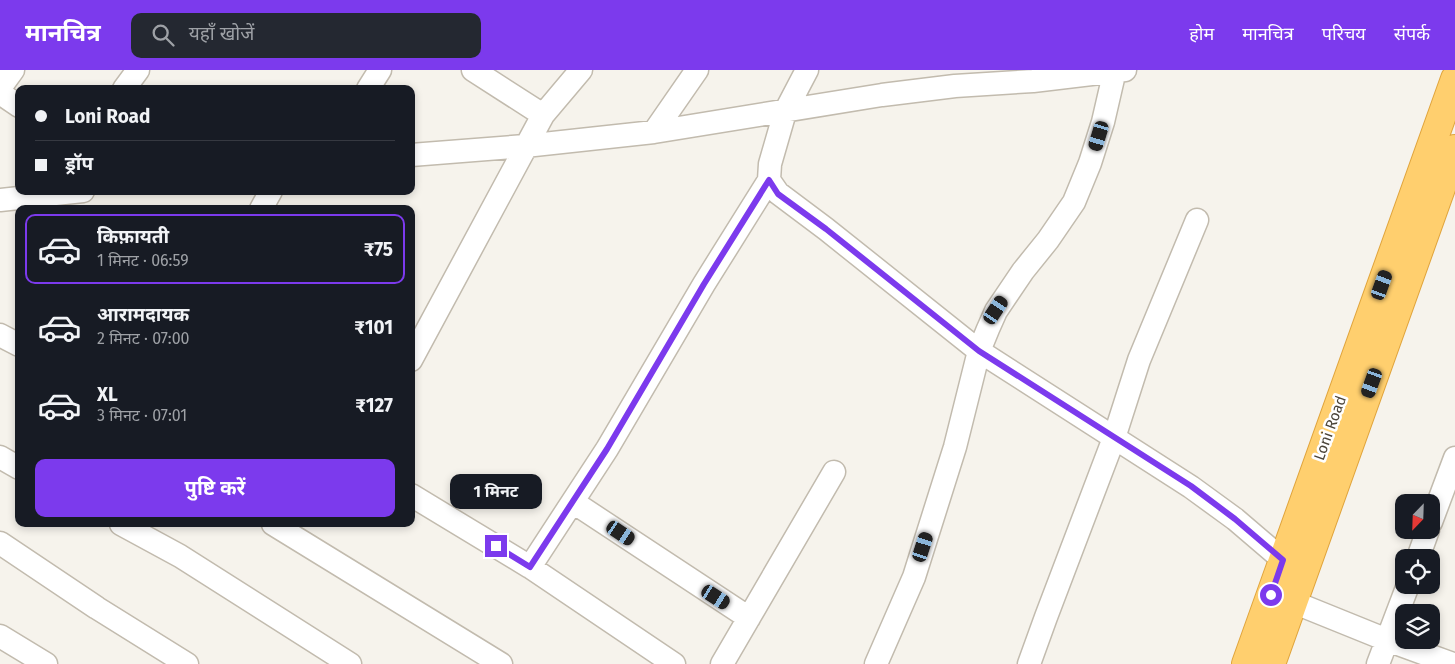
<!DOCTYPE html>
<html lang="hi">
<meta charset="utf-8">
<style>
body{margin:0;font-family:"Fira Sans","Noto Sans Devanagari",sans-serif;background:#242831;color:#f1f3f6;height:100vh;display:flex;flex-direction:column;font-size:19px;white-space:nowrap}
*{box-sizing:border-box;margin:0}
p{font-size:16px;color:#9ea1a6}
.icon{flex:none;width:28px;height:28px;fill:none;stroke:currentColor;stroke-width:2;stroke-linecap:round;stroke-linejoin:round}
.map{position:relative;flex:1;overflow:hidden}
.side{position:absolute;left:15px;top:135px;width:400px;height:322px;display:flex;flex-direction:column;background:#171b24;border-radius:10px;box-shadow:0 2px 8px #0003}
.side>*{flex:none}
.top-card{position:absolute;left:15px;top:15px;width:400px;height:110px;border-radius:10px;box-shadow:0 2px 8px #0003;display:grid;align-content:center;height:110px;padding:0 20px;background:#171b24}
.needle{width:32px;rotate:203deg}
.controls{position:absolute;left:1395px;top:424px;display:grid;gap:10px}
.controls a{display:grid;place-items:center;width:45px;height:45px;border-radius:10px;background:#171b24;box-shadow:0 2px 8px #0003;font-size:25px}
.end{position:absolute;width:22px;height:22px;margin:-11px;border:6px solid #7c3aed;background:#fff;box-shadow:0 0 0 2px #fff}
.from{border-radius:50%}
.bubble{position:absolute;height:35px;border-radius:10px;background:#171b24;box-shadow:0 2px 8px #0003;font-size:16px;font-weight:700;line-height:35px;text-align:center}
.car{position:absolute;width:15px;height:30px;margin:-15px -8px;border-radius:6px;box-shadow:0 0 4px 1px #0007;background:linear-gradient(#222 24%,#8ab4d8 0 40%,#222 0 76%,#8ab4d8 0 86%,#222 0)}
.top-card b{display:flex;align-items:center;gap:18px;height:48px;font-size:19px}
.top-card b+b{border-top:1px solid #363941}
.top-card i{width:12px;height:12px;background:#f1f3f6}
ul{padding:9px 0 0;list-style:none}
li{display:flex;align-items:center;gap:15px;height:70px;margin:0 10px 8px;padding:0 10px;border:2px solid transparent;border-radius:10px}
li div{flex:1}
li b{display:block;font-size:19px}
li em{font-style:normal;font-weight:700}
li.on{border-color:#7c3aed}
li>.icon{width:45px;height:45px;stroke-width:1.5}
.cta{display:flex;gap:10px;margin-top:auto;padding:10px 20px}
.cta a{flex:1;height:58px;border-radius:10px;background:#7c3aed;color:#fff;font-size:20px;font-weight:700;line-height:58px;text-align:center}
header{display:flex;align-items:center;gap:30px;box-sizing:border-box;height:70px;padding:0 25px;background:#7c3aed;color:#fff}
header strong{font-size:24px}
nav{display:flex;gap:28px;margin-inline-start:auto;font-size:18px}
.search{width:350px;height:45px;background:#242831;display:flex;align-items:center;gap:12px;box-sizing:border-box;padding:0 18px;border-radius:10px;color:#9ea1a6;font-size:19px}
.map>svg:first-child{display:block}
.lines{fill:none;stroke-linecap:round;stroke-linejoin:round}
.minor-casing{stroke:#c2bbae;stroke-width:25}
.highway-casing{stroke:#e0a43c;stroke-width:30}
.minor{stroke:#fff;stroke-width:22}
.highway{stroke:#ffcf6e;stroke-width:28}
.route{stroke:#7c3aed;stroke-width:6}
.labels{text-anchor:middle;dominant-baseline:central;stroke-width:5;stroke-linejoin:round;paint-order:stroke}
.street-label{font-size:15px;fill:#4b4439;stroke:#fff}
</style>
<header>
<strong>मानचित्र</strong>
<div class="search"><svg class="icon" aria-label="search" viewBox="0 0 24 24"><circle cx="10" cy="10" r="6"/><path d="M15 15l6 6"/></svg>यहाँ खोजें</div>
<nav><a>होम</a><a>मानचित्र</a><a>परिचय</a><a>संपर्क</a></nav>
</header>
<div class="map">
<svg width="1455" height="594" viewBox="0 0 1455 594">
<rect width="100%" height="100%" fill="#f6f3ec"/>
<g class="lines">
<g class="minor-casing">
<path id="minor" d="M473 0 543 45
M807 0 785 42 770 94 769 110 778 123 826 159 979 281 1191 417 1235 449 1283 490 1297 497
M0 18 13 0
M124 19 138 0
M368 19 380 0
M0 23 19 36
M654 62 697 0
M411 85 525 76 654 62 882 25 955 16 1033 11 1125 0
M0 130 83 121
M261 139 271 121
M0 265 19 275
M411 290 543 45 581 0
M0 387 19 398
M411 425 530 497 674 594
M573 432 749 548
M1431 452 1455 388
M121 454 180 486 350 594
M273 454 501 594
M0 473 97 538 187 594
M1418 488 1428 460
M530 497 607 379 704 214 769 110
M1293 532 1387 570 1453 594
M0 566 46 594
M722 594 834 402
M876 594 914 507 955 377 979 281 988 259 996 241 1023 201 1048 170 1074 132 1090 93 1103 52 1115 0
M1029 594 1046 547 1114 368 1139 290 1197 150
M1378 594 1408 515"/>
</g>
<g class="highway-casing">
<path id="highway" d="M1246 594 1455 9
M1271 594 1455 79"/>
</g>
<use href="#minor" class="minor"/>
<use href="#highway" class="highway"/>
</g>
<g class="lines">
<path class="route" d="M496 476 530 497 607 379 704 214 769 110 778 124 826 159 979 281 1191 416 1235 449 1283 490 1271 525"/>
</g>
<g class="labels">
<g class="street-label">
<text transform="translate(1330 358) rotate(-70)">Loni Road</text>
</g>
</g>
</svg>
<div class="controls">
<a><svg class="needle" viewBox="-14 -14 28 28"><path d="M0-13l5 13h-10z" fill="#e53935"/><path d="M0 13l5-13h-10z" fill="#9ea1a6"/></svg></a>
<a><svg class="icon" aria-label="locate" viewBox="0 0 24 24"><circle cx="12" cy="12" r="6"/><path d="M12 2v4M12 18v4M2 12h4M18 12h4"/></svg></a>
<a><svg class="icon" aria-label="layers" viewBox="0 0 24 24"><path d="M12 4l9 5-9 5-9-5zM3 14l9 5 9-5"/></svg></a>
</div>
<i class="end from" style="left:1271px;top:525px"></i>
<i class="end" style="left:496px;top:476px"></i>
<div class="bubble" style="left:450px;top:404px;width:92px">1 मिनट</div>
<i class="car" style="left:1099px;top:66px;rotate:197deg"></i>
<i class="car" style="left:1382px;top:215px;rotate:20deg"></i>
<i class="car" style="left:996px;top:240px;rotate:34deg"></i>
<i class="car" style="left:1372px;top:313px;rotate:200deg"></i>
<i class="car" style="left:621px;top:463px;rotate:124deg"></i>
<i class="car" style="left:923px;top:477px;rotate:18deg"></i>
<i class="car" style="left:716px;top:527px;rotate:123deg"></i>
<div class="top-card">
<b><i class="from"></i>Loni Road</b>
<b><i></i>ड्रॉप</b>
</div>
<section class="side">
<ul>
<li class="on"><svg class="icon" aria-label="car" viewBox="0 0 24 24"><path d="M5 17H2v-5l4-1 3-4h7l3 4 3 1v5h-3M9 17h6M6 11h13"/><circle cx="7" cy="17" r="2"/><circle cx="17" cy="17" r="2"/></svg><div><b>किफ़ायती</b><p>1 मिनट · 06:59</p></div><em>₹75</em></li>
<li><svg class="icon" aria-label="car" viewBox="0 0 24 24"><path d="M5 17H2v-5l4-1 3-4h7l3 4 3 1v5h-3M9 17h6M6 11h13"/><circle cx="7" cy="17" r="2"/><circle cx="17" cy="17" r="2"/></svg><div><b>आरामदायक</b><p>2 मिनट · 07:00</p></div><em>₹101</em></li>
<li><svg class="icon" aria-label="car" viewBox="0 0 24 24"><path d="M5 17H2v-5l4-1 3-4h7l3 4 3 1v5h-3M9 17h6M6 11h13"/><circle cx="7" cy="17" r="2"/><circle cx="17" cy="17" r="2"/></svg><div><b>XL</b><p>3 मिनट · 07:01</p></div><em>₹127</em></li>
</ul>
<div class="cta"><a>पुष्टि करें</a></div>
</section>
</div>
